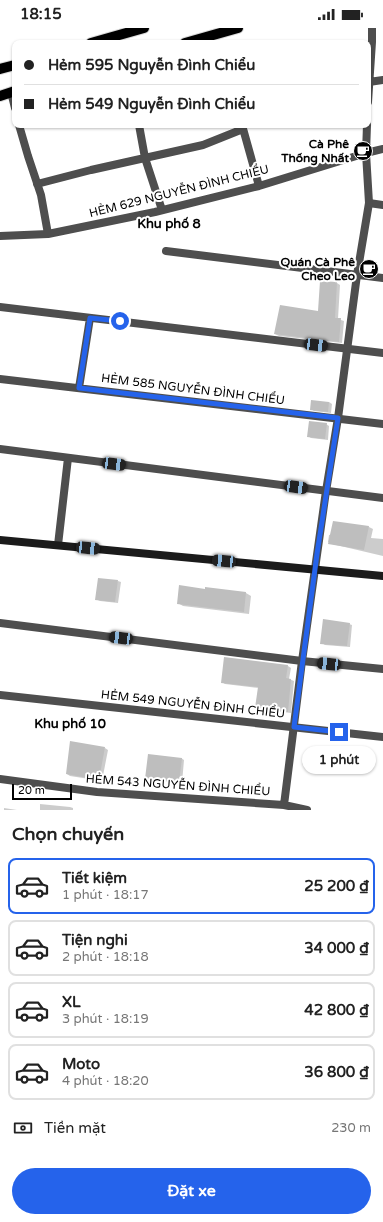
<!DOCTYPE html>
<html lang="vi">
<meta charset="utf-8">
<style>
body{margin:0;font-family:"Varela Round",sans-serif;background:#f2f2f2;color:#222;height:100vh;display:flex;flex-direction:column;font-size:15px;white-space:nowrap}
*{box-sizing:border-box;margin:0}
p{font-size:13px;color:#767676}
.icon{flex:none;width:22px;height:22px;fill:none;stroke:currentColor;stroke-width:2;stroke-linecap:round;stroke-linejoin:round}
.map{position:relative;height:782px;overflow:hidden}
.details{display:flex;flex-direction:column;background:#fff;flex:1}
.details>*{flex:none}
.top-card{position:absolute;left:12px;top:12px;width:359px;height:88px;border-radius:8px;box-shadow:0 1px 3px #0004;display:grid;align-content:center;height:88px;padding:0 12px;background:#fff}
.scale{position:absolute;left:12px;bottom:10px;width:60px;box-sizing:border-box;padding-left:4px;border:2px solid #000;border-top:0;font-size:11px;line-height:14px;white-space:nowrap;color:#000;-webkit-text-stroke:3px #fff;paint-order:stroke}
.end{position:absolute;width:18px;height:18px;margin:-9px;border:5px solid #2563eb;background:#fff;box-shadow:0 0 0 2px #fff}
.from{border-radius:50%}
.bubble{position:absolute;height:28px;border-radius:14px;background:#fff;box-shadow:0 1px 3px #0004;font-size:13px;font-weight:700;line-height:28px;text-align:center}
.car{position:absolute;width:12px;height:24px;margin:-12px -6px;border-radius:5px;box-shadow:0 0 3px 1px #0007;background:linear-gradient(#222 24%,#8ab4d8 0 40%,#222 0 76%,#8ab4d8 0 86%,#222 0)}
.top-card b{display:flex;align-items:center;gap:14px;height:38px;font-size:15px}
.top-card b+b{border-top:1px solid #e0e0e0}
.top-card i{width:10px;height:10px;background:#222}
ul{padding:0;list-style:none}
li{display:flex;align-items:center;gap:12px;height:56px;margin:0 8px 6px;padding:0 4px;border:2px solid #e0e0e0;border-radius:8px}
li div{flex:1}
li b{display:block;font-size:15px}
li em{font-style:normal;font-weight:700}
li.current{border-color:#2563eb}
li>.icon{width:36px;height:36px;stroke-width:1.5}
h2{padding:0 12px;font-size:18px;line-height:48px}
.pay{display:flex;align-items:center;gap:10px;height:44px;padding:0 12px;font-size:15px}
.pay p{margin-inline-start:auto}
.cta{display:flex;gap:8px;margin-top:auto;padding:8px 12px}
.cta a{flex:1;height:46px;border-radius:24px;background:#2563eb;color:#fff;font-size:16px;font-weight:700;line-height:46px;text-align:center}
.status{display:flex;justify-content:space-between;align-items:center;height:28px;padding:0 20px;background:#fff;direction:ltr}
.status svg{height:11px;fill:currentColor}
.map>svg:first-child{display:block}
.shadow{fill:#0003}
.building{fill:#bebebe}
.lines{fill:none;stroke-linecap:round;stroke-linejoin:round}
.primary-casing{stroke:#dbdbdb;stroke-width:12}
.lane{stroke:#4e4e4e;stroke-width:8}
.street{stroke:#4e4e4e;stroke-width:8}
.secondary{stroke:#1b1b1b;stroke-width:8}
.primary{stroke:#000;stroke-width:10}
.route{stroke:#2563eb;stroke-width:5}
.labels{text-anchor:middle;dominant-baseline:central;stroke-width:4;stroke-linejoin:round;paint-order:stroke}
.poi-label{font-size:12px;font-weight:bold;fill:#000;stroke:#fff;text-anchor:end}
.street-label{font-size:12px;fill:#000;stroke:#fff}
.neighbourhood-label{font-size:13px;font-weight:bold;fill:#000;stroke:#fff}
</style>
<div class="status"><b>18:15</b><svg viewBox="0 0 49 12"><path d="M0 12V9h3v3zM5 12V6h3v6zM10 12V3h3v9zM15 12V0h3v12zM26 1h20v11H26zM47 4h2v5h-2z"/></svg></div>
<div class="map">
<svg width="383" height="782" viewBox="0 0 383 782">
<rect width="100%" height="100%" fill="#fff"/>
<path class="shadow" d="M337 255 340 257 338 291 344 293 342 315 279 308 275 306 319 284Z
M329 374 332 376 331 385 314 383 311 381Z
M326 396 329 398 328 412 311 410 308 408Z
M369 499 373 501 371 510 383 511V528L332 516 328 514 329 507Z
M118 553 121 554 118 575 100 573 96 571Z
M206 560 246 565 251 568 249 586 183 578 178 575 205 562Z
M349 596 352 597 350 619 325 617 322 615Z
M288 638 291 640 289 651 294 653 291 685 259 681 256 679 259 660 225 656 222 654Z
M105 720 108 722 102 753 70 748 67 746Z
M181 730 184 732 182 755 150 752 146 750Z
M40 776 70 779 73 780V782H40Z
M4 780 17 782H4Z"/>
<path class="building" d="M320 253 337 254 335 290H341L339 314 274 306 280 277 318 283Z
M311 372 329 374 328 384 310 382Z
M309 393 327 395 325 411 307 409Z
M333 493 369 498 364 522 328 516Z
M98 550 118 552 115 574 95 572Z
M179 557 205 561V559L246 564 244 584 177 576Z
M323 591 350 595 347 618 320 616Z
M224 629 288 637 286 650 291 651 288 684 255 680 258 659 221 655Z
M70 713 105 719 99 752 66 746Z
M148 726 182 730 179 754 145 751Z"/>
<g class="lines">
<g class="primary-casing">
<path id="primary" d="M91 15 144 0
M185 15 238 0
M0 41 15 37
M0 68 15 63"/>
</g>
<path class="lane" d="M11 64 15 80
M19 97 28 128 41 167 48 206
M139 97 145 130 162 182
M242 97 259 158
M37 156 91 142 203 117 243 101
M369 175 383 177
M0 208 48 206 155 184 259 158 366 125 383 121
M166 223 383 250
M0 279 383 325
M0 351 383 396
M79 360 90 290
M0 421 383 470
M58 517 68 430
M0 595 302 633 383 641
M0 667 383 709"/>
<path class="street" d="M369 54 383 52
M368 74 372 14V0
M0 751 97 764 284 777 307 782
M284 777 302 633 326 463 338 390 357 247 369 175 366 125 367 97"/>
<path class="secondary" d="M0 512 383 548"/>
<use href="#primary" class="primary"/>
</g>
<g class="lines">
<path class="route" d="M120 293 90 290 79 360 338 390 317 526 294 699 339 704"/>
</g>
<defs>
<g id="cafe-disc" transform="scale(1)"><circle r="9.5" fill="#000" stroke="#fff"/><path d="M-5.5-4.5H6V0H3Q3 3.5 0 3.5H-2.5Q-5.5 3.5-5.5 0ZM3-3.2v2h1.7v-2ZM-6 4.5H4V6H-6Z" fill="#fff"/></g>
</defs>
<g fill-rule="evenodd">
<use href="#cafe-disc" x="363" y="123"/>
<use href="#cafe-disc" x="369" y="241"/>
</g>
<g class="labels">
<g class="poi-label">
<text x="349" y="116">Cà Phê<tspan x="349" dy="14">Thống Nhất</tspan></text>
<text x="355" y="234">Quán Cà Phê<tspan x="355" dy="14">Cheo Leo</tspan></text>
</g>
<g class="street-label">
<text transform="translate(179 163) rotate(-14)">HẺM 629 NGUYỄN ÐÌNH CHIỂU</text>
<text transform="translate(193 361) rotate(7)">HẺM 585 NGUYỄN ÐÌNH CHIỂU</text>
<text transform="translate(193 676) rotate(6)">HẺM 549 NGUYỄN ÐÌNH CHIỂU</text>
<text transform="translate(178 757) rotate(4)">HẺM 543 NGUYỄN ÐÌNH CHIỂU</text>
</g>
<g class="neighbourhood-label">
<text x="169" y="196">Khu phố 8</text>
<text x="70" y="696">Khu phố 10</text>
</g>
</g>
</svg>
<div class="scale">20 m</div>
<i class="end from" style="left:120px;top:293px"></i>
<i class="end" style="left:339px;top:704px"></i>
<div class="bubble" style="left:302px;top:718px;width:74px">1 phút</div>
<i class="car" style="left:316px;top:317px;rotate:97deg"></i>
<i class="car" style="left:114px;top:436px;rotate:97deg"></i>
<i class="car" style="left:296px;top:459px;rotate:98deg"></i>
<i class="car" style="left:88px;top:520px;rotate:96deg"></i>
<i class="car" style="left:224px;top:533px;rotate:275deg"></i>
<i class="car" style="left:121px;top:610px;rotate:277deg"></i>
<i class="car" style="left:329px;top:636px;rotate:276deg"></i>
<div class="top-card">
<b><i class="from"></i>Hẻm 595 Nguyễn Ðình Chiểu</b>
<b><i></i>Hẻm 549 Nguyễn Ðình Chiểu</b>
</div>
</div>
<section class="details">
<h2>Chọn chuyến</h2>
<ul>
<li class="current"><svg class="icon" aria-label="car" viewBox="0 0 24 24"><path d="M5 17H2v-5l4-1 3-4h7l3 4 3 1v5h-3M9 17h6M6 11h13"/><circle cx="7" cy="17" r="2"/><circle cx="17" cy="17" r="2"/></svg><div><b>Tiết kiệm</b><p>1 phút · 18:17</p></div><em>25 200 ₫</em></li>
<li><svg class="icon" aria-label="car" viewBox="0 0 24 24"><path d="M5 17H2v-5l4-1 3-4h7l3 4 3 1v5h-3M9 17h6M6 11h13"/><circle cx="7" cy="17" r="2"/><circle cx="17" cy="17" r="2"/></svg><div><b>Tiện nghi</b><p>2 phút · 18:18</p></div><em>34 000 ₫</em></li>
<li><svg class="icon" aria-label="car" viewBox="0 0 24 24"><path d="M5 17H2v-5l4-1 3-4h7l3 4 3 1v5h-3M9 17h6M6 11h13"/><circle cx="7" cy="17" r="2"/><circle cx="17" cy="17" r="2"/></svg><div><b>XL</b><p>3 phút · 18:19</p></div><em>42 800 ₫</em></li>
<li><svg class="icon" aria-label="car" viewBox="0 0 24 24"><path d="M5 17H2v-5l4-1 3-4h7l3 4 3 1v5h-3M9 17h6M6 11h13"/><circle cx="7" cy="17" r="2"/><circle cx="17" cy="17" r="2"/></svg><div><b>Moto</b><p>4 phút · 18:20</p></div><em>36 800 ₫</em></li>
</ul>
<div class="pay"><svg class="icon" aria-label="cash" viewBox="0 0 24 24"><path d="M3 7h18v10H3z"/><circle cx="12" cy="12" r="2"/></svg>Tiền mặt<p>230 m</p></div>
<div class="cta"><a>Đặt xe</a></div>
</section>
